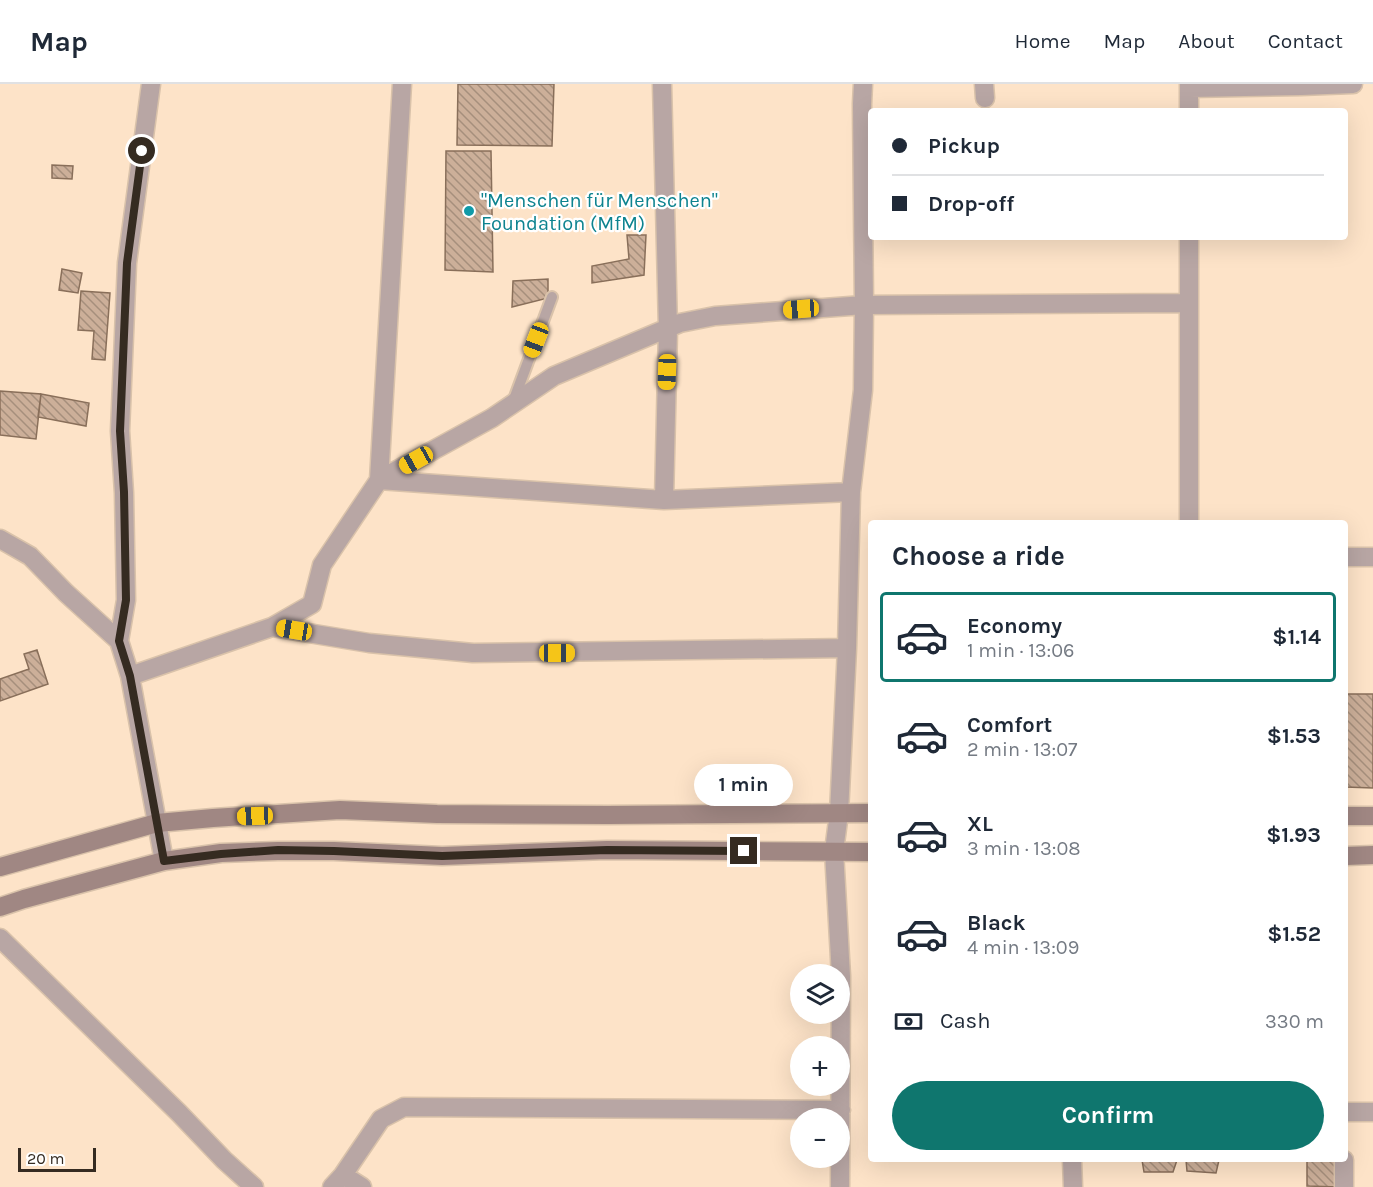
<!DOCTYPE html>
<meta charset="utf-8">
<style>
body{margin:0;font-family:Karla,sans-serif;background:#f2f2f3;color:#1f2937;height:100vh;display:flex;flex-direction:column;font-size:22px;white-space:nowrap}
*{box-sizing:border-box;margin:0}
p{font-size:20px;color:#747a83}
.icon{flex:none;width:33px;height:33px;fill:none;stroke:currentColor;stroke-width:2;stroke-linecap:round;stroke-linejoin:round}
.map{position:relative;flex:1;overflow:hidden}
.side{position:absolute;left:868px;top:436px;width:480px;height:642px;display:flex;flex-direction:column;background:#fff;border-radius:6px;box-shadow:0 6px 24px #0002}
.side>*{flex:none}
.hud{position:absolute;left:868px;top:24px;width:480px;height:132px;border-radius:6px;box-shadow:0 6px 24px #0002;display:grid;align-content:center;height:132px;padding:0 24px;background:#fff}
.buttons{position:absolute;left:790px;top:880px;display:grid;gap:12px}
.buttons a{display:grid;place-items:center;width:60px;height:60px;border-radius:50%;background:#fff;box-shadow:0 6px 24px #0002;font-size:30px}
.scale{position:absolute;left:18px;bottom:15px;width:78px;box-sizing:border-box;padding-left:6px;border:3px solid #352b21;border-top:0;font-size:16px;line-height:21px;white-space:nowrap;color:#352b21;-webkit-text-stroke:4px #fff;paint-order:stroke}
.end{position:absolute;width:27px;height:27px;margin:-14px;border:8px solid #352b21;background:#fff;box-shadow:0 0 0 3px #fff}
.from{border-radius:50%}
.bubble{position:absolute;height:42px;border-radius:21px;background:#fff;box-shadow:0 6px 24px #0002;font-size:20px;font-weight:700;line-height:42px;text-align:center}
.car{position:absolute;width:18px;height:36px;margin:-18px -9px;border-radius:8px;box-shadow:0 0 4px 2px #0007;background:linear-gradient(#f5c518 24%,#345 0 40%,#f5c518 0 76%,#345 0 86%,#f5c518 0)}
.hud b{display:flex;align-items:center;gap:21px;height:57px;font-size:22px}
.hud b+b{border-top:2px solid #e0e1e3}
.hud i{width:15px;height:15px;background:#1f2937}
ul{padding:0;list-style:none}
li{display:flex;align-items:center;gap:18px;height:90px;margin:0 12px 9px;padding:0 12px;border:3px solid transparent;border-radius:6px}
li div{flex:1}
li b{display:block;font-size:22px}
li em{font-style:normal;font-weight:700}
li.selected{border-color:#0f766e}
li>.icon{width:54px;height:54px;stroke-width:1.5}
h2{padding:0 24px;font-size:27px;line-height:72px}
.pay{display:flex;align-items:center;gap:15px;height:66px;padding:0 24px;font-size:22px}
.pay p{margin-inline-start:auto}
.button{display:flex;gap:12px;margin-top:auto;padding:12px 24px}
.button a{flex:1;height:69px;border-radius:36px;background:#0f766e;color:#fff;font-size:24px;font-weight:700;line-height:69px;text-align:center}
header{display:flex;align-items:center;gap:36px;box-sizing:border-box;height:84px;padding:0 30px;background:#fff;border-bottom:2px solid #e0e1e3}
header strong{font-size:28px}
nav{display:flex;gap:33px;margin-inline-start:auto;font-size:21px}
.map>svg:first-child{display:block}
.building{fill:url(#building-back-hatch);stroke:#896f5a;stroke-width:1.5}
.lines{fill:none;stroke-linecap:round;stroke-linejoin:round}
.lane-casing{stroke:#d9c2aa;stroke-width:14}
.street-casing{stroke:#d9c2aa;stroke-width:21}
.secondary-casing{stroke:#d9c2aa;stroke-width:21}
.lane{stroke:#b8a6a4;stroke-width:10}
.street{stroke:#b8a6a4;stroke-width:18}
.secondary{stroke:#a08783;stroke-width:18}
.route{stroke:#352b21;stroke-width:8}
.culture-dot{fill:#0f9aa8;stroke:#fff;stroke-width:2}
.labels{text-anchor:middle;dominant-baseline:central;stroke-width:4.5;stroke-linejoin:round;paint-order:stroke}
.culture-label{font-size:20px;fill:#0d838f;stroke:#fff;text-anchor:start}
</style>
<header>
<strong>Map</strong>
<nav><a>Home</a><a>Map</a><a>About</a><a>Contact</a></nav>
</header>
<div class="map">
<svg width="1373" height="1103" viewBox="0 0 1373 1103">
<defs>
<pattern id="building-back-hatch" width="6" height="6" patternUnits="userSpaceOnUse" patternTransform="scale(1.5)"><rect width="6" height="6" fill="#ccaf99"/><path d="M-1 5l2 2M0 0l6 6M5-1l2 2" fill="none" stroke="#a68f7c"/></pattern>
</defs>
<rect width="100%" height="100%" fill="#fde3c8"/>
<path class="building" d="M458 0H554L552 62 457 61Z
M446 67H491L493 188 445 186Z
M52 81 73 82 72 95 52 94Z
M627 151H646L644 191 592 199V182L629 175Z
M62 185 82 189 78 209 59 206Z
M548 195V214L512 223 513 197Z
M81 207 110 209 105 276 92 275 94 247 78 246Z
M0 307 41 310 36 355 0 351Z
M41 310 89 319 86 342 38 333Z
M37 566 48 600 0 617V595L29 585 24 570Z
M1346 610H1373V704L1346 703Z
M1142 1076H1177L1173 1088H1144Z
M1186 1076H1219L1216 1089 1187 1087Z
M1307 1076H1340L1339 1103 1307 1102Z"/>
<g class="lines">
<g class="lane-casing">
<path id="lane" d="M513 318 552 213"/>
</g>
<g class="street-casing">
<path id="street" d="M402 0 379 396 664 416 851 408
M662 0 668 245 664 416
M984 0 985 14
M1189 0V27
M1189 4 1301 2 1353 0
M1189 440V153
M0 455 30 472 66 509 119 557 130 592 164 777
M1346 473H1373
M272 543 369 559 473 569 847 564
M119 557 126 516 124 409 120 347 127 179 151 0
M130 592 272 543 312 520 322 481 379 396 492 334 554 292 680 239 715 232 864 221 1189 219
M0 854 179 1029 224 1076 254 1103
M1346 1028H1373
M1072 1076 1073 1103
M343 1091 362 1103
M332 1103 343 1091 381 1035 404 1023 841 1026
M840 1103 841 892 834 767 839 729 847 564 851 408 863 306 864 221 862 20 863 0
M1344 1103V1076"/>
</g>
<g class="secondary-casing">
<path id="secondary" d="M1346 732H1373
M1346 772 1373 771
M0 783 157 739 213 734 340 726 437 730 608 731 872 729
M0 823 24 815 164 777 221 769 278 767H334L442 772 607 766 872 768"/>
</g>
<use href="#lane" class="lane"/>
<use href="#street" class="street"/>
<use href="#secondary" class="secondary"/>
</g>
<g class="lines">
<path class="route" d="M142 67 127 179 120 347 124 408 126 516 119 557 130 592 164 777 221 770 278 766 334 767 442 772 607 766 744 767"/>
</g>
<circle class="culture-dot" cx="469" cy="127" r="6"/>
<g class="labels">
<g class="culture-label">
<text x="481" y="116">"Menschen für Menschen"<tspan x="481" dy="23">Foundation (MfM)</tspan></text>
</g>
</g>
</svg>
<div class="buttons">
<a><svg class="icon" aria-label="layers" viewBox="0 0 24 24"><path d="M12 4l9 5-9 5-9-5zM3 14l9 5 9-5"/></svg></a>
<a>+</a>
<a>−</a>
</div>
<div class="scale">20 m</div>
<i class="end from" style="left:142px;top:67px"></i>
<i class="end" style="left:744px;top:767px"></i>
<div class="bubble" style="left:694px;top:680px;width:99px">1 min</div>
<i class="car" style="left:801px;top:225px;rotate:266deg"></i>
<i class="car" style="left:536px;top:256px;rotate:201deg"></i>
<i class="car" style="left:667px;top:288px;rotate:182deg"></i>
<i class="car" style="left:416px;top:376px;rotate:241deg"></i>
<i class="car" style="left:294px;top:546px;rotate:279deg"></i>
<i class="car" style="left:557px;top:569px;rotate:90deg"></i>
<i class="car" style="left:255px;top:732px;rotate:268deg"></i>
<div class="hud">
<b><i class="from"></i>Pickup</b>
<b><i></i>Drop-off</b>
</div>
<section class="side">
<h2>Choose a ride</h2>
<ul>
<li class="selected"><svg class="icon" aria-label="car" viewBox="0 0 24 24"><path d="M5 17H2v-5l4-1 3-4h7l3 4 3 1v5h-3M9 17h6M6 11h13"/><circle cx="7" cy="17" r="2"/><circle cx="17" cy="17" r="2"/></svg><div><b>Economy</b><p>1 min · 13:06</p></div><em>$1.14</em></li>
<li><svg class="icon" aria-label="car" viewBox="0 0 24 24"><path d="M5 17H2v-5l4-1 3-4h7l3 4 3 1v5h-3M9 17h6M6 11h13"/><circle cx="7" cy="17" r="2"/><circle cx="17" cy="17" r="2"/></svg><div><b>Comfort</b><p>2 min · 13:07</p></div><em>$1.53</em></li>
<li><svg class="icon" aria-label="car" viewBox="0 0 24 24"><path d="M5 17H2v-5l4-1 3-4h7l3 4 3 1v5h-3M9 17h6M6 11h13"/><circle cx="7" cy="17" r="2"/><circle cx="17" cy="17" r="2"/></svg><div><b>XL</b><p>3 min · 13:08</p></div><em>$1.93</em></li>
<li><svg class="icon" aria-label="car" viewBox="0 0 24 24"><path d="M5 17H2v-5l4-1 3-4h7l3 4 3 1v5h-3M9 17h6M6 11h13"/><circle cx="7" cy="17" r="2"/><circle cx="17" cy="17" r="2"/></svg><div><b>Black</b><p>4 min · 13:09</p></div><em>$1.52</em></li>
</ul>
<div class="pay"><svg class="icon" aria-label="cash" viewBox="0 0 24 24"><path d="M3 7h18v10H3z"/><circle cx="12" cy="12" r="2"/></svg>Cash<p>330 m</p></div>
<div class="button"><a>Confirm</a></div>
</section>
</div>
